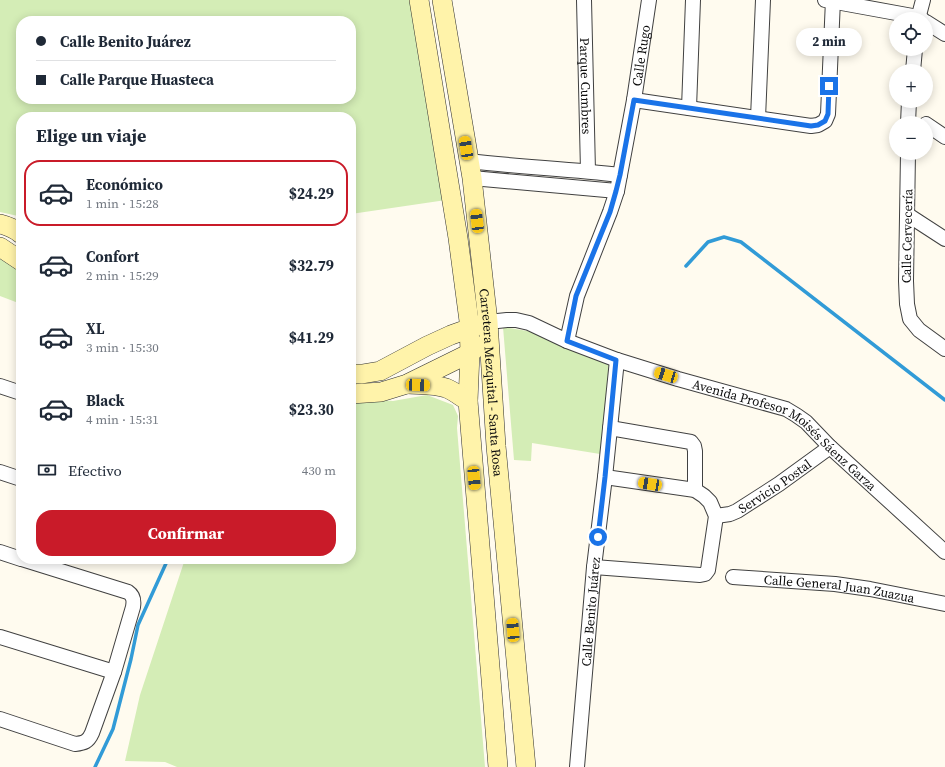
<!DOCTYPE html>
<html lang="es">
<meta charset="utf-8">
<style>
body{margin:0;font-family:"Source Serif 4",serif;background:#f6f6f7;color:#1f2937;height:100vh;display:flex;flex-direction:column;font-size:15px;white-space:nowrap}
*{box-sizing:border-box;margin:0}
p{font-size:13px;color:#747a83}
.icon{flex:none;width:22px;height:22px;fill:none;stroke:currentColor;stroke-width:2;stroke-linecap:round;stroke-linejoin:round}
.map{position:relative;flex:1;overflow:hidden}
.details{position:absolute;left:16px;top:112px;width:340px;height:452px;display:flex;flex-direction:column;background:#fff;border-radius:16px;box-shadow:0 2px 10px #0003}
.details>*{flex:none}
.guide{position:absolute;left:16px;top:16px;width:340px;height:88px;border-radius:16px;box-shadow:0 2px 10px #0003;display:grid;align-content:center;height:88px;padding:0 20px;background:#fff}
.tools{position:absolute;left:889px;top:12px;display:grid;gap:8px}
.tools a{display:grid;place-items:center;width:44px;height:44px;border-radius:50%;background:#fff;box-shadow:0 2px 10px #0003;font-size:20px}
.end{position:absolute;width:18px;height:18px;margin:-9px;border:5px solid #1a73e8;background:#fff;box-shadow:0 0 0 2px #fff}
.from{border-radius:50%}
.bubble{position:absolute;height:28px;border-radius:14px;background:#fff;box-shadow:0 2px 10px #0003;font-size:13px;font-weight:700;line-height:28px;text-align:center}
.car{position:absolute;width:12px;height:24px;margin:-12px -6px;border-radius:5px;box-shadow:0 0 3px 1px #0007;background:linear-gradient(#f5c518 24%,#345 0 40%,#f5c518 0 76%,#345 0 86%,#f5c518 0)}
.guide b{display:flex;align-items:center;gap:14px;height:38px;font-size:15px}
.guide b+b{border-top:1px solid #e0e1e3}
.guide i{width:10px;height:10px;background:#1f2937}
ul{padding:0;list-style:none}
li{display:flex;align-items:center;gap:12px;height:66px;margin:0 8px 6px;padding:0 12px;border:2px solid transparent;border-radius:16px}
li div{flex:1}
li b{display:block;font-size:15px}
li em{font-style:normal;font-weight:700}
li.selected{border-color:#c91b29}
li>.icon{width:36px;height:36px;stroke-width:1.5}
h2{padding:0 20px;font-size:18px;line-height:48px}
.pay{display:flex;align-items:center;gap:10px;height:44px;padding:0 20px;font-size:15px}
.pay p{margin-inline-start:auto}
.cta{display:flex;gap:8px;margin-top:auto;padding:8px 20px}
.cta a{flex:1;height:46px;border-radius:16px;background:#c91b29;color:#fff;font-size:16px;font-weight:700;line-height:46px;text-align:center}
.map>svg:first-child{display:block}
.green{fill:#d4edb6;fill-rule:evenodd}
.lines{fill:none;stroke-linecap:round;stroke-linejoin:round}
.stream{stroke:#319bd7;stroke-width:3.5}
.street-casing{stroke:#414141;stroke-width:16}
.secondary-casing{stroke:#303030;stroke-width:20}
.street{stroke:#fff;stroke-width:14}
.secondary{stroke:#fff3aa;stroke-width:19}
.route{stroke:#1a73e8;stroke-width:5}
.labels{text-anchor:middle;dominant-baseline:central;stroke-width:4;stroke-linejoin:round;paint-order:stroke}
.street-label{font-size:13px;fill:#0e0e0e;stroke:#fff}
</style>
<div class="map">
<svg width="945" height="767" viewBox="0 0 945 767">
<rect width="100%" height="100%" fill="#fffbef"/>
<path class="green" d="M0 0H410L446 200 351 214V117H21V219L18 216 0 212ZM21 21H351V99H21Z
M0 259 17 268 21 271V304L0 296Z
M503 327 533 332 609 365 600 454 532 443 531 461 514 460Z
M427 395 453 405 458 416 457 428 485 767H177L165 762 125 761 140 695 185 559H351V398L393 401Z"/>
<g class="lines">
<path class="stream" d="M686 266 708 242 724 237 741 242 945 400
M95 767 113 729 131 659 138 625 168 559"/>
<g class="street-casing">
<g id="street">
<path id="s1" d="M584 0 588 171"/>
<path d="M825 0 918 17 922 19"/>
<path d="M918 19 923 0"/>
<path d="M926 22 945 34"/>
<path d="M913 71 915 49"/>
<path d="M634 100 811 126 818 125 825 121 828 114 833 0"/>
<path d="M689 108 693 0"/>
<path d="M758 118 763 0"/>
<path d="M908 123 909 101"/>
<path d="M926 124 945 137"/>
<path d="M908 153 906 281 907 304 910 319 919 330 945 349"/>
<path d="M469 161C519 167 570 169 620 175"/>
<path d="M472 178 617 191"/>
<path d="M908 215 945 239"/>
<path id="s2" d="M488 322 507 320H516L529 323 567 341 617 360 678 379 786 409 796 415 806 422 830 447 945 552"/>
<path id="s3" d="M567 341 577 296 610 212 617 191 620 175 634 100 649 0"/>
<path d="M0 386 21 393"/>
<path d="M610 428 691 442 694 446 695 451V490"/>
<path d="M0 472 21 479"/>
<path id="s4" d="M716 516 730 514 737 511 779 484 830 447"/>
<path d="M0 552 21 559"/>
<path d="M594 567 700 575 705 574 708 570 716 516 710 502 704 496 695 490 605 477"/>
<path id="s5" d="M733 577 835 584 870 589 945 604"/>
<path d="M0 637 114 672"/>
<path d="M0 719 75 744C84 743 88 742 92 733L114 672 133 607C134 601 134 596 128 592L22 559"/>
<path id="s6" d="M577 767 594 567 605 477 617 360"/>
</g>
</g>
<g class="secondary-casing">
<g id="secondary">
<path d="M419 0 458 238 469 321 470 353 468 401 491 679 498 767"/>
<path id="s7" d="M442 0 472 178 488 322 496 446 526 767"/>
<path d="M0 224C8 226 15 229 21 234"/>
<path d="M0 247 21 261"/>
<path d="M351 374H362L380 371 427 346 451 335 479 325"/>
<path d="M408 384C421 385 434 384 446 388 454 391 461 397 468 401"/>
<path d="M351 394 381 392 407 384 470 353 478 346"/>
</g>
</g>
<use href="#street" class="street"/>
<use href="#secondary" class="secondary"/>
</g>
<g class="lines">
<path class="route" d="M598 537 605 477 616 360 567 341 576 296 610 212 616 191 620 175 634 100 811 126 818 125 825 121 828 114 829 86"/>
</g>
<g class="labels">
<g class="street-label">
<text stroke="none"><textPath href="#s3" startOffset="296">Calle Rugo</textPath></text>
<text stroke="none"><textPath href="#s1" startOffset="86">Parque Cumbres</textPath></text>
<text transform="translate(907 236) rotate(-89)">Calle Cervecería</text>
<text stroke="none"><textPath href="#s7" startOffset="386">Carretera Mezquital - Santa Rosa</textPath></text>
<text stroke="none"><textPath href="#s2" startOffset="324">Avenida Profesor Moisés Sáenz Garza</textPath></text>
<text stroke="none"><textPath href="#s4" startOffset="67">Servicio Postal</textPath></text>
<text stroke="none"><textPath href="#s5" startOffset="107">Calle General Juan Zuazua</textPath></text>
<text stroke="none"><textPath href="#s6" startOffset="156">Calle Benito Juárez</textPath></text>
</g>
</g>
</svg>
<div class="tools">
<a><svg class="icon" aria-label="locate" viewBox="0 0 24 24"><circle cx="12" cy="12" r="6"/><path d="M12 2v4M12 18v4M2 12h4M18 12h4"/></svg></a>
<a>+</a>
<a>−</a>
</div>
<i class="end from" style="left:598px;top:537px"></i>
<i class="end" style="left:829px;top:86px"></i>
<div class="bubble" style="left:796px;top:28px;width:66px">2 min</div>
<i class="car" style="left:466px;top:148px;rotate:351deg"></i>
<i class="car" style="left:477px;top:221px;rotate:353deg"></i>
<i class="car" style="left:666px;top:375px;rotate:287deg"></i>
<i class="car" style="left:418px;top:385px;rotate:92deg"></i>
<i class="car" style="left:474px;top:478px;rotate:175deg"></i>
<i class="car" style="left:650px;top:484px;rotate:279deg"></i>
<i class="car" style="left:513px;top:630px;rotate:355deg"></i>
<div class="guide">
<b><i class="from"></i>Calle Benito Juárez</b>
<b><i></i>Calle Parque Huasteca</b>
</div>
<section class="details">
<h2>Elige un viaje</h2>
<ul>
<li class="selected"><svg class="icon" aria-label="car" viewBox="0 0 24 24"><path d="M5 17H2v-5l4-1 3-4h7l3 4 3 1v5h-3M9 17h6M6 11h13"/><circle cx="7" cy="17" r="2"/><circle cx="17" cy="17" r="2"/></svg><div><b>Económico</b><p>1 min · 15:28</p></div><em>$24.29</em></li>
<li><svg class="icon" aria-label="car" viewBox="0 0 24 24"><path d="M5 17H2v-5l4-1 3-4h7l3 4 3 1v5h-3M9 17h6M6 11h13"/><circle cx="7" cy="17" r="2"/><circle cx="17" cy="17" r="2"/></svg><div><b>Confort</b><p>2 min · 15:29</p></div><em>$32.79</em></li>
<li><svg class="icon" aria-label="car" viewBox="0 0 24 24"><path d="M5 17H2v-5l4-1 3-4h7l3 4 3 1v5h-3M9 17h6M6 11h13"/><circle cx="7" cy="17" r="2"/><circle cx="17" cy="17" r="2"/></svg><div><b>XL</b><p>3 min · 15:30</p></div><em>$41.29</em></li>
<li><svg class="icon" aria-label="car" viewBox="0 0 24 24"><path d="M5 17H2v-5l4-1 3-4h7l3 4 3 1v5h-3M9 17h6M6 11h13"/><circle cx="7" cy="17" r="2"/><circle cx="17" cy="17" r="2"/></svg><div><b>Black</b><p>4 min · 15:31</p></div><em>$23.30</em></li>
</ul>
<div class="pay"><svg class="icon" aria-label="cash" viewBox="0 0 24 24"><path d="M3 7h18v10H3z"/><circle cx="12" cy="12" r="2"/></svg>Efectivo<p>430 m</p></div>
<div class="cta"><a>Confirmar</a></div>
</section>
</div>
